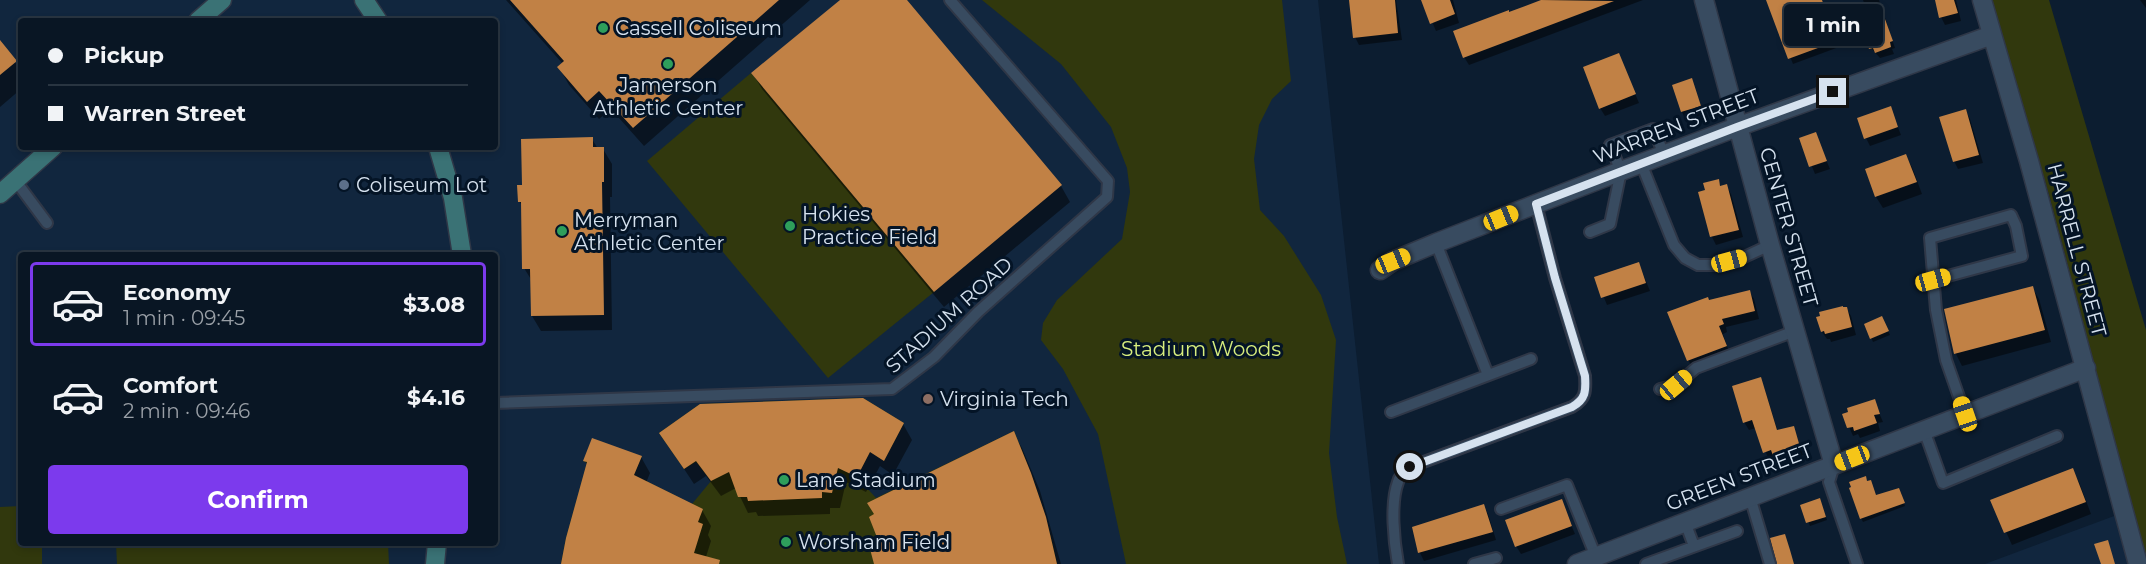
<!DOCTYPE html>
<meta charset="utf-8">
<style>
body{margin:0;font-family:Montserrat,sans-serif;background:#121f2c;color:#f1f3f6;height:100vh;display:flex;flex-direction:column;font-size:22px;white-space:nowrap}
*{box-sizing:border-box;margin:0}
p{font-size:20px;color:#999fa6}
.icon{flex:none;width:33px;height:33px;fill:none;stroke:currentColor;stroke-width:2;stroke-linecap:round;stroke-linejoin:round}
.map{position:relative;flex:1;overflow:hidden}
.details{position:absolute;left:18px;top:252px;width:480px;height:294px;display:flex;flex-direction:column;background:#091624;border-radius:6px;box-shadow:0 3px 9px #0003,0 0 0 2px #293541}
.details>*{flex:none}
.top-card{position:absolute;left:18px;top:18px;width:480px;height:132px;border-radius:6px;box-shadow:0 3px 9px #0003,0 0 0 2px #293541;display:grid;align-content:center;height:132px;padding:0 30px;background:#091624}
.end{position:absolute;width:27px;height:27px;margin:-14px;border:8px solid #d6e2ef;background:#111;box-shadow:0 0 0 3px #111}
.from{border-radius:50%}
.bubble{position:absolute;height:42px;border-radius:6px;background:#091624;box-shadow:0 3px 9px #0003,0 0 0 2px #293541;font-size:20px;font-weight:700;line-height:42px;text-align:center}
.car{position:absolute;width:18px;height:36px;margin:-18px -9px;border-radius:8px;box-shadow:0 0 4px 2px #0007;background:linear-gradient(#f5c518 24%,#345 0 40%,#f5c518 0 76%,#345 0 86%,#f5c518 0)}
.top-card b{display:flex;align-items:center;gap:21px;height:57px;font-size:22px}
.top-card b+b{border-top:2px solid #293541}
.top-card i{width:15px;height:15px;background:#f1f3f6}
ul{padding:10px 0 0;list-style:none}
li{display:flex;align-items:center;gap:18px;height:84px;margin:0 12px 9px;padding:0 18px;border:3px solid transparent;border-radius:6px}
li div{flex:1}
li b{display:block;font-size:22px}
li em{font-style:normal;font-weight:700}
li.on{border-color:#7c3aed}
li>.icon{width:54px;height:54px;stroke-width:1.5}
.cta{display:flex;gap:12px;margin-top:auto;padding:12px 30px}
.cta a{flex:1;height:69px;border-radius:6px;background:#7c3aed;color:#fff;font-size:24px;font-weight:700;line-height:69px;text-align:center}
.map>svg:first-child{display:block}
.built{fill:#11263e;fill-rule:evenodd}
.green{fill:#31380d}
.shadow{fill:#0007}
.building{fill:#c18145}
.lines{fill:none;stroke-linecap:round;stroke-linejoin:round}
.lane-casing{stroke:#2f3747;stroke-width:14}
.street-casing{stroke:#2f3747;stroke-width:21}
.secondary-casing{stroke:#2f3747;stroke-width:21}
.lane{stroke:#384b60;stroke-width:10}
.street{stroke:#384b60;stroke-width:18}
.secondary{stroke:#3a7275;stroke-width:18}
.route{stroke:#d6e2ef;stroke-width:8}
.leisure-dot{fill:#2e9e5b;stroke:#041426;stroke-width:2}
.service-dot{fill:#5c6f8a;stroke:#041426;stroke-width:2}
.education-dot{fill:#8d6e63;stroke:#041426;stroke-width:2}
.labels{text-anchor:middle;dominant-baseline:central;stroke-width:6;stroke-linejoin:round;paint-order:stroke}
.poi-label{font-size:20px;fill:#d6e2ef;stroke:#041426;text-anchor:start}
.street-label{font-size:20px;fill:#d6e2ef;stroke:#041426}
.park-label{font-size:20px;fill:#d8ee7e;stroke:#041426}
</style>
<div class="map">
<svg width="2146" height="564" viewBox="0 0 2146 564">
<rect width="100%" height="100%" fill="#0c1d30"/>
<path class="built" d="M0 0H1318L1379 564H0ZM21 21H495V147H21ZM21 255H495V543H21Z
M2133 509 2146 564H1985Z"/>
<path class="green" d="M982 0H1282L1291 81 1272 99 1259 125 1254 159 1260 210 1284 236 1321 295 1336 340 1329 453 1337 517 1347 564H1126L1098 434 1063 369 1041 340 1043 323 1057 300 1122 239 1130 192 1127 168 1111 127 1061 64Z
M1992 0H2049L2146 330V559L2049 195Z
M751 73 934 292 828 378 647 161Z
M863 398 904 423 884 461 870 452 857 477 876 498 1014 431C1032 474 1048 518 1057 564H561L566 538 587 463 583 461 642 456 634 475 692 504 711 481 696 462 684 469 659 433 700 404Z
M21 506V543H42V564H0V507Z
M116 543H388L389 564H117Z"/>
<path class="shadow" d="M506 0H810L644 146 611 109 599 119 569 85 559 67 563 64Z
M842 0H905L1061 186 1070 202 944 307 762 89 753 74Z
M1351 0H1396L1402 40 1359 45 1355 37Z
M1423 0H1453L1459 23 1436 31Z
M1541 0H1643L1469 65 1464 57 1509 14 1541 1Z
M1767 0H1822L1839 47 1793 64Z
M1863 0H1879L1895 48 1892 49 1894 54 1880 58 1871 48 1868 14Z
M1936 0H1956L1961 21 1945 25 1941 17Z
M2140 0H2146V8Z
M0 43 21 70V89L0 107Z
M1619 55 1639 103 1605 116 1600 108Z
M1691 80 1704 114 1686 120 1682 112Z
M1890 108 1901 135 1870 146 1866 138Z
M1966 111 1970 119 1983 163 1958 169 1954 161Z
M1815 134 1830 169 1815 174 1801 139Z
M592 139 598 149H603L612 164V197H610L612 330 541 331 532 316V281L524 268 523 207 519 201Z
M1905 155 1912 167 1922 194 1883 208 1876 197Z
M1718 181 1721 187 1726 186 1731 194 1743 237 1716 245 1712 237 1700 193 1707 191Z
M1639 264 1650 291 1607 305 1596 278Z
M2032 287 2039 299 2051 342 1962 366 1956 354 1945 310Z
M1749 291 1754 299 1759 319 1726 327 1727 332 1723 334 1730 355 1693 368 1688 360 1709 302Z
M1846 308 1851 316 1856 335 1831 342 1830 339H1827L1822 332Z
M1884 321 1890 335 1873 342 1866 325Z
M1760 379 1764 387 1778 432 1793 428 1803 455 1779 463 1776 458 1769 460 1756 428 1749 430 1744 422Z
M862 400 903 424 912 440 893 475 880 466 866 492 846 482 840 508H830V514L758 516 756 512 748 513 736 488 721 496 706 476 694 484 661 434Z
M1874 401 1883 422 1878 423 1880 431 1860 438 1858 434 1853 436 1844 415Z
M1013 433 1022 448 1040 491 1061 564H876L882 546Z
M641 457 650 473 646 483 702 510 711 526 708 535 711 541 705 560 707 564H563L588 466 585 460Z
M2072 470 2079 482 2091 514 2012 545 1992 501Z
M1901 493 1905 506 1863 522 1861 518 1876 497Z
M1561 501 1575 534 1521 554 1516 546Z
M1821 503 1827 520 1810 526 1802 506Z
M1484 506 1488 514 1496 540 1424 561 1420 553 1414 528Z"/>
<path class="building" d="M510 0H779L633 128 599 91 587 102 557 67 564 61Z
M840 0H907L1062 185 934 292 751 73Z
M1349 0H1395L1398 33 1353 38Z
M1421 0H1450L1455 14 1430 24Z
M1541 0 1614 1 1463 58 1453 31 1509 10V12Z
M1766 0H1822L1837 41 1788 59Z
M1935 0H1954L1958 13 1939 18Z
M1881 8 1893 41 1890 42 1891 47 1875 53 1873 48 1869 49 1858 16Z
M0 40 17 61 0 75Z
M1619 53 1636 94 1599 109 1583 67Z
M1692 78 1701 106 1681 112 1672 85Z
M1891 106 1898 127 1864 139 1857 118Z
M1966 109 1979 155 1953 162 1939 117Z
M1816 132 1827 161 1809 167 1799 138Z
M593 137V147H604V182H602L604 315 531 316 530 269H522L521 202H518L517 185H522L521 139Z
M1906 154 1917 182 1875 197 1865 169Z
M1719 179 1720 186 1727 184 1739 230 1710 237 1698 192 1705 190 1703 183Z
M1639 262 1646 283 1601 298 1594 277Z
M2033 286 2045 330 1954 354 1944 309Z
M1750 290 1755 311 1722 319 1724 324 1719 326 1727 346 1687 361 1667 312 1708 297 1709 300Z
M1843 306V307H1847L1852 327 1825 334 1824 331 1821 332 1816 317 1820 316 1819 312Z
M1882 316 1889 331 1870 339 1864 324Z
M1761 377 1777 430 1794 426 1800 447 1773 456 1771 450 1763 453 1752 420 1743 423 1732 386Z
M863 398 904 423 884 461 870 452 857 477 838 468 832 493 822 492V498L748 501 747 497H738L729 472 711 481 696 461 684 469 659 433 700 404Z
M1875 399 1880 414 1874 415 1877 423 1854 431 1853 427 1847 428 1842 414 1848 412 1847 408Z
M1014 431 1031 473 1046 517 1057 564H874L870 549 880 545 869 517 874 514 867 503Z
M592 438 642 456 634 475 703 509 698 522 703 524 694 553 720 560 719 564H561L566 538 587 462 583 461Z
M2073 468 2086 502 2004 533 1990 500Z
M1866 476 1867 481 1871 480 1876 495 1899 488 1905 503 1860 519 1849 488 1851 487 1849 482Z
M1820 498 1826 517 1806 523 1800 505Z
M1562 499 1572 526 1515 547 1505 520Z
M1484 504 1493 532 1418 553 1412 527Z
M1785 534 1790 550 1794 564H1777L1770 538Z
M2108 540 2115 564H2101L2094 544Z"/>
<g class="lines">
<g class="lane-casing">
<path id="lane" d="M1641 163 1674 245 1685 258 1698 265H1715L1742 258 1770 245
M15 180 47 223
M1590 232 1610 224 1621 171 1610 145 1653 129 1664 154
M1436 243 1488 375
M1933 280 2022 256 2016 226 2011 215 1930 238 1936 310 1946 360 1965 414
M1660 389 1676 385 1696 368 1795 331
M495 403 892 389 934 357 978 312 1107 197 1108 181 950 0
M1391 412 1531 359
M1924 430 1943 483 2057 436
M1834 465 1829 482 1857 564
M1750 497 1770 564
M1501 509 1567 485 1596 557
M1685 522 1694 546
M1398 564C1394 542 1390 503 1398 482 1399 476 1405 472 1410 467L1572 407C1586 399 1586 391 1585 376L1555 278 1536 204
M1474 564 1496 558
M1646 564 1737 531"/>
</g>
<g class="street-casing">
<path id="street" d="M1704 0 1770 245 1834 465
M1982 0 2029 161 2138 564
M1380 270 1393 261 1436 243 1621 171 1737 127 1992 35
M1577 564 2086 368"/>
</g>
<g class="secondary-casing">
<path id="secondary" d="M364 0 378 21
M198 21 222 0
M438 147 453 198 462 255
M0 194 53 147
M435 564 437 543"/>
</g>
<use href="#lane" class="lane"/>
<use href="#street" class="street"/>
<use href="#secondary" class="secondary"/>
</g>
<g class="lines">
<path class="route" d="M1410 467 1572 407C1586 399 1586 391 1585 376L1555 278 1536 204 1737 127 1833 92"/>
</g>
<g class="leisure-dot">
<circle cx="603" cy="28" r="6"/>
<circle cx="668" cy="64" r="6"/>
<circle cx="790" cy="226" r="6"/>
<circle cx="562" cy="231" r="6"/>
<circle cx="784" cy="480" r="6"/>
<circle cx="786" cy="542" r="6"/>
</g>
<circle class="service-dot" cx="344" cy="185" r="6"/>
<circle class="education-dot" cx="928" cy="399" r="6"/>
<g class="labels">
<g class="poi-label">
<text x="615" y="28">Cassell Coliseum</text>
<text x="668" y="85" text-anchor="middle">Jamerson<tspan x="668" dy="23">Athletic Center</tspan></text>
<text x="356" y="185">Coliseum Lot</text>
<text x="802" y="214">Hokies<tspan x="802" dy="23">Practice Field</tspan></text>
<text x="574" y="220">Merryman<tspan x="574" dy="23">Athletic Center</tspan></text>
<text x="940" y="399">Virginia Tech</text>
<text x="796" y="480">Lane Stadium</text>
<text x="798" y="542">Worsham Field</text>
</g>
<g class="street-label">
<text transform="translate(1676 126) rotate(-21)">WARREN STREET</text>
<text transform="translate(1789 227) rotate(74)">CENTER STREET</text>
<text transform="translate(2077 250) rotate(75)">HARRELL STREET</text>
<text transform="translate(949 315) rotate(-42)">STADIUM ROAD</text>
<text transform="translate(1739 477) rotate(-21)">GREEN STREET</text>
</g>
<g class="park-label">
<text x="1201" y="349">Stadium Woods</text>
</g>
</g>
</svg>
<i class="end from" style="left:1410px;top:467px"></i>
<i class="end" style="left:1833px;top:92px"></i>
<div class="bubble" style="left:1784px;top:4px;width:99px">1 min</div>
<i class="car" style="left:1501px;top:218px;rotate:68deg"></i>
<i class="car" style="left:1393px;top:261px;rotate:68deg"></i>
<i class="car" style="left:1729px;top:261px;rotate:75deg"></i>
<i class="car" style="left:1933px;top:280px;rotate:75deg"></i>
<i class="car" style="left:1676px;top:385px;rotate:50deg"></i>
<i class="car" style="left:1965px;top:414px;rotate:341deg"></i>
<i class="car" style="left:1852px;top:458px;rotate:249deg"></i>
<div class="top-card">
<b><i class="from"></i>Pickup</b>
<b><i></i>Warren Street</b>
</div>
<section class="details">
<ul>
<li class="on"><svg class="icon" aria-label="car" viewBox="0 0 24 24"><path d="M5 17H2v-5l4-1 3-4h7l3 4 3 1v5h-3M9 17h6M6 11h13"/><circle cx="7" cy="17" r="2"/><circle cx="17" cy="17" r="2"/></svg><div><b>Economy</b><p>1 min · 09:45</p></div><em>$3.08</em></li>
<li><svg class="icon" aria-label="car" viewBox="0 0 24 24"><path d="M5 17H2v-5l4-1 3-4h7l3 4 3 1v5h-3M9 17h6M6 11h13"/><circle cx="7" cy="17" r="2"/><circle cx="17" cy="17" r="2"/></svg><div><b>Comfort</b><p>2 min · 09:46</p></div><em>$4.16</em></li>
</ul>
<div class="cta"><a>Confirm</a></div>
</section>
</div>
